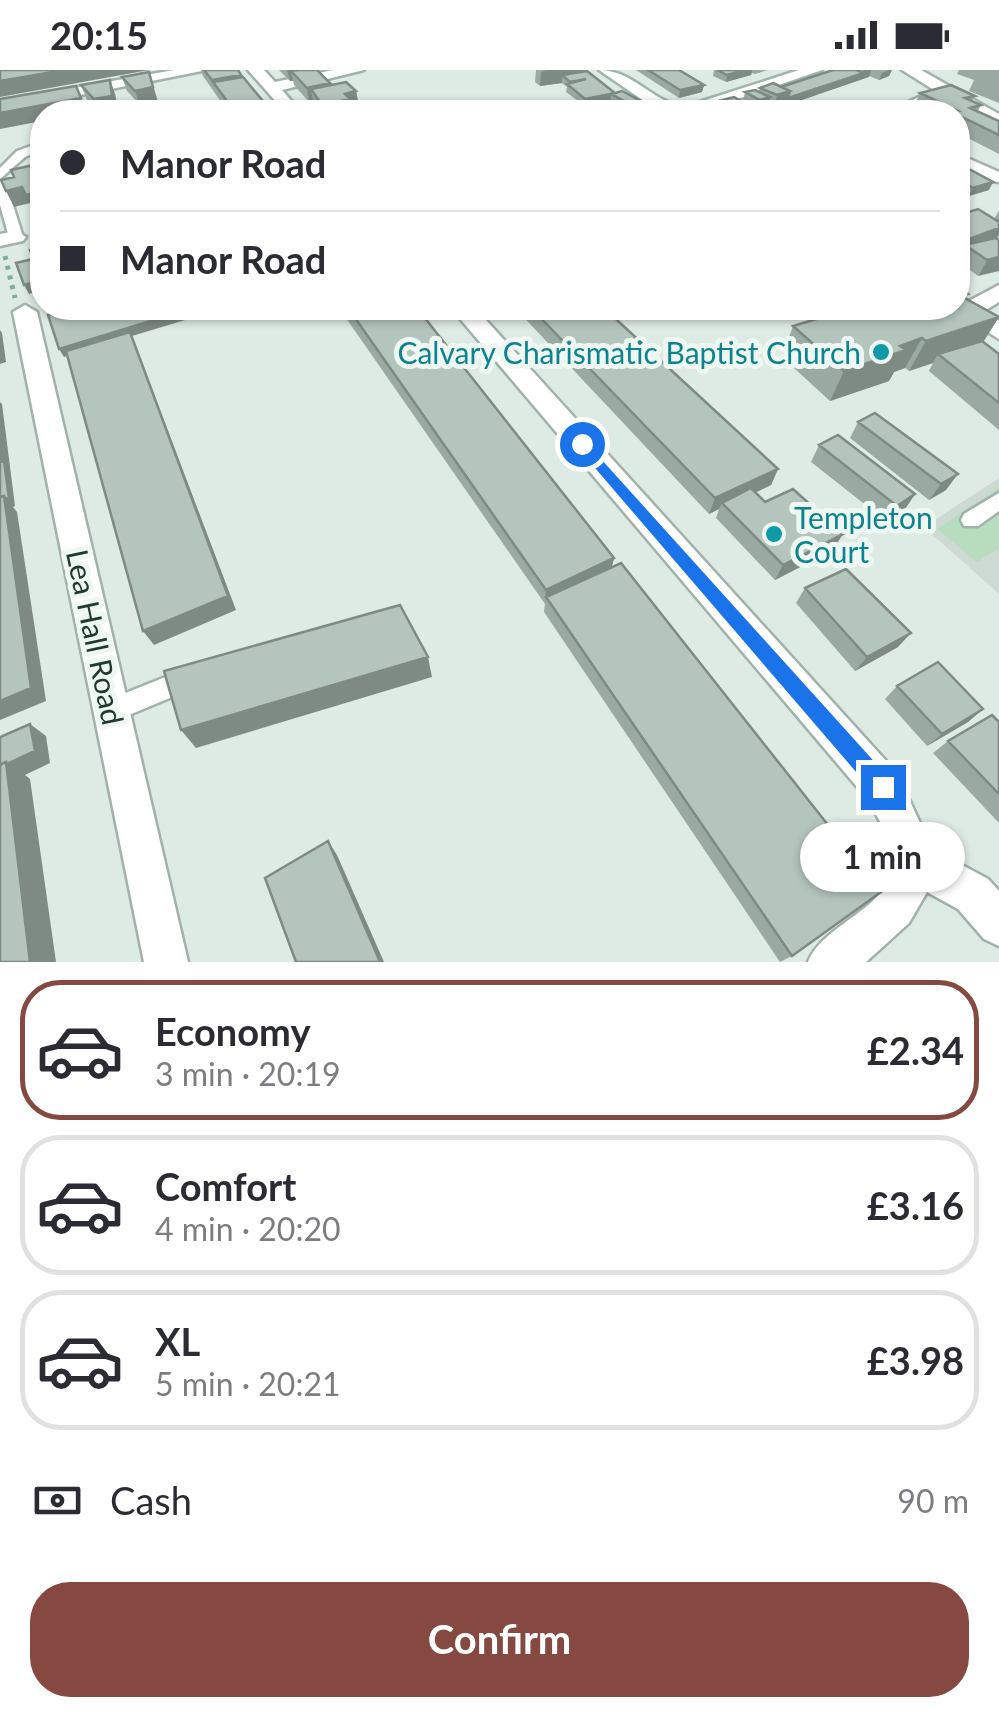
<!DOCTYPE html>
<meta charset="utf-8">
<style>
body{margin:0;font-family:Lato,sans-serif;background:#f2f2f3;color:#2b2b33;height:100vh;display:flex;flex-direction:column;font-size:38px;white-space:nowrap}
*{box-sizing:border-box;margin:0}
p{font-size:32px;color:#7c7c81}
.icon{flex:none;width:55px;height:55px;fill:none;stroke:currentColor;stroke-width:2;stroke-linecap:round;stroke-linejoin:round}
.map{position:relative;height:892px;overflow:hidden}
.panel{display:flex;flex-direction:column;background:#fff;flex:1}
.panel>*{flex:none}
.top-card{position:absolute;left:30px;top:30px;width:940px;height:220px;border-radius:40px;box-shadow:0 2px 8px #0004;display:grid;align-content:center;height:220px;padding:0 30px;background:#fff}
.end{position:absolute;width:45px;height:45px;margin:-22px;border:12px solid #1a73e8;background:#fff;box-shadow:0 0 0 5px #fff}
.from{border-radius:50%}
.bubble{position:absolute;height:70px;border-radius:35px;background:#fff;box-shadow:0 2px 8px #0004;font-size:32px;font-weight:700;line-height:70px;text-align:center}
.top-card b{display:flex;align-items:center;gap:35px;height:95px;font-size:38px}
.top-card b+b{border-top:2px solid #e1e1e2}
.top-card i{width:25px;height:25px;background:#2b2b33}
ul{padding:18px 0 0;list-style:none}
li{display:flex;align-items:center;gap:30px;height:140px;margin:0 20px 15px;padding:0 10px;border:5px solid #e1e1e2;border-radius:40px}
li div{flex:1}
li b{display:block;font-size:38px}
li em{font-style:normal;font-weight:700}
li.active{border-color:#854942}
li>.icon{width:90px;height:90px;stroke-width:1.5}
.pay{display:flex;align-items:center;gap:25px;height:110px;padding:0 30px;font-size:38px}
.pay p{margin-inline-start:auto}
.action{display:flex;gap:20px;margin-top:auto;padding:20px 30px}
.action a{flex:1;height:115px;border-radius:40px;background:#854942;color:#fff;font-size:40px;font-weight:700;line-height:115px;text-align:center}
.status{display:flex;justify-content:space-between;align-items:center;height:70px;padding:0 50px;background:#fff;direction:ltr}
.status svg{height:28px;fill:currentColor}
.map>svg:first-child{display:block}
.built{fill:#cddad3}
.green{fill:#b7dcbe}
.lines{fill:none;stroke-linecap:round;stroke-linejoin:round}
.lane-casing{stroke:#a1b2ab;stroke-width:5}
.street-casing{stroke:#a1b2ab;stroke-width:5}
.secondary-casing{stroke:#9eb6ab;stroke-width:5}
.path{stroke:#7eae9b;stroke-width:5;stroke-dasharray:4 6;stroke-linecap:butt}
.lane{fill:#fff;fill-rule:evenodd}
.street{fill:#fff;fill-rule:evenodd}
.secondary{fill:#fff;fill-rule:evenodd}
.wall{fill:#9ba9a3}
.shaded-wall{fill:#7e8a84}
.building{fill:#b4c5bd;stroke:#7e8a84;stroke-width:2.5}
.route{fill:#1a73e8}
.culture-dot{fill:#0f9aa8;stroke:#eff7f2;stroke-width:4}
.labels{text-anchor:middle;dominant-baseline:central;stroke-width:10;stroke-linejoin:round;paint-order:stroke}
.culture-label{font-size:30px;fill:#0d838f;stroke:#eff7f2;text-anchor:end}
.street-label{font-size:30px;fill:#203a31;stroke:#eff7f2}
</style>
<div class="status"><b>20:15</b><svg viewBox="0 0 49 12"><path d="M0 12V9h3v3zM5 12V6h3v6zM10 12V3h3v9zM15 12V0h3v12zM26 1h20v11H26zM47 4h2v5h-2z"/></svg></div>
<div class="map">
<svg width="999" height="892" viewBox="0 0 999 892">
<rect width="100%" height="100%" fill="#deeae4"/>
<path class="built" d="M999 408V524L924 457Z"/>
<path class="green" d="M999 417V478L977 492 937 459Z"/>
<g class="lines">
<g class="lane-casing">
<path id="lane" d="M42 72V80L25 87 0 109V98L17 81Z
M0 109 6 113 23 167 21 170 9 167 0 135Z
M999 423V441L978 456H964L961 450 964 444Z
M193 596 201 599 205 607 201 615 112 652 103 648 100 640 103 632Z"/>
</g>
<g class="street-casing">
<path id="street" d="M174 0H207L0 41V31Z
M248 0H264L275 12 333 0H364L282 20 301 42H285Z
M902 0H921L999 44V56L946 27 908 42H887L934 20Z
M958 84 999 102V112L988 111 958 96Z
M16 161 26 167 23 171 0 176V164Z
M999 215V232L984 241 999 251V269L949 238H958V227L969 231Z
M25 235 37 242 188 892H144L13 242Z
M451 238H475L897 703 932 779 988 809 999 821V876L984 869 958 839 927 822 909 853 866 892H808C823 854 887 840 894 795 897 776 877 748 869 731Z"/>
</g>
<g class="secondary-casing">
<path id="secondary" d="M599 0C633 0 652 32 684 37L799 0H822L700 42H660Z"/>
</g>
<path class="path" d="M5 186 15 228"/>
<use href="#lane" class="lane"/>
<use href="#street" class="street"/>
<use href="#secondary" class="secondary"/>
</g>
<path class="wall" d="M201 0H238L272 42H228L203 6Z
M279 0H317L330 13V15L356 21 360 42H320L313 31 309 32 294 15 293 11H290Z
M536 0H587L615 23 622 21 638 42H551V41L583 39 610 31 585 36 566 22 567 17 562 13 540 16 535 12Z
M636 0H679L704 15 702 22 679 28Z
M714 0H768L755 4 752 3 751 5 726 12 713 6Z
M833 0H892L889 6 879 10 869 6 773 40 767 37 766 41 761 42H712L715 32H743L745 22 759 21 760 18 781 17Z
M959 0H999V33L969 21 974 10 957 4Z
M149 2 158 32 140 35 127 21 122 7Z
M110 10 115 24 118 40 99 42 87 30 81 15Z
M920 23 975 26 972 31 981 35 978 41 999 51V84L958 63V42H925L914 37Z
M958 93 989 120 969 126 958 119Z
M999 141V165L997 169 999 170 978 206 958 191 959 185 958 186V145L994 149Z
M968 224 965 229 999 247 983 272 999 284V360L929 301 933 293 909 301 905 298 894 302 889 311 830 331 782 287 793 256 846 240 842 238H958Z
M339 238H417L614 488 612 497 792 886 780 892 544 542 545 534Z
M515 238H604L778 399 771 415 755 423 765 432 833 480 775 510 716 448 719 439 709 444Z
M875 343 946 420 929 430 850 368 858 352Z
M819 375 915 424 905 439 886 451 811 392Z
M805 518 898 577 855 601 796 533Z
M897 616 983 639 968 652 927 676 885 629Z
M999 652V753L933 683 948 671Z"/>
<path class="shaded-wall" d="M65 0H149L0 27V11Z
M287 0H315L291 1 293 11H290Z
M548 0H587L586 8 562 5V13L540 16 541 2Z
M745 0H752L751 5 726 12 727 5Z
M864 0H871L869 7 773 40 777 25 862 3Z
M889 0H892L889 6 879 10 882 3Z
M149 2 158 32 140 35 135 21Z
M241 5 245 19 213 12 216 24 212 10Z
M110 10 115 24 118 40 99 42 94 29Z
M330 13 332 27 311 19 313 31 309 32 307 18Z
M704 15 702 22 679 28 680 20Z
M356 21 360 42H329L326 39 327 42H324L322 35 345 24Z
M611 24 610 31 585 36V29Z
M770 27 766 41 756 42 760 30Z
M81 28 87 42H42V51L0 59V43Z
M639 30 638 42H619L627 40 628 33Z
M993 112 989 120 969 126 973 118Z
M22 117 42 121V139L34 141 30 133 14 137 6 121Z
M999 158V165L995 171 965 175 958 186V178L961 172Z
M999 187V201L978 206 987 190Z
M42 201V220L29 224 24 215 38 202Z
M187 238H225L132 266 236 540 154 575 143 561 132 266 64 287 59 279Z
M999 247 980 277 938 284 933 293 909 301 926 271Z
M0 260 2 263 6 292 0 294Z
M922 268 905 298 894 302 889 311 830 331 844 301 900 276Z
M0 332 2 334 15 436 13 437 17 442 46 631 0 650Z
M778 399 771 415 726 436 722 433 719 439 709 444 715 428Z
M958 404 946 420 929 430 941 414Z
M915 424 905 439 886 451 897 436Z
M843 464 833 480 775 510 783 495Z
M614 488 610 503 546 527 545 534 546 520Z
M911 563 898 577 855 601 867 587Z
M428 587 432 607 196 678 181 660Z
M983 639 968 652 927 676 942 664Z
M30 654 46 666 50 693 25 705 30 709 56 892H30L0 697Z
M328 771 337 785 384 892H380Z"/>
<path class="building" d="M0 0H65L0 11Z
M204 0H238L241 5 212 10Z
M298 0H317L330 13 307 18 291 1Z
M648 0H679L704 15 680 20Z
M717 0H745L727 5Z
M833 0H856L864 3 788 28 790 21 781 17Z
M587 1 615 23 585 29 567 14 586 9 570 12 562 5Z
M149 2 153 17 135 21 122 7Z
M243 7 272 42H235L213 12Z
M110 10 112 26 94 29 81 15Z
M346 12 356 21 345 24 350 29 322 35 311 19Z
M773 13 790 21 777 25 760 18Z
M951 15 975 26 965 28 981 35 970 38 999 51V65L958 45V42H952L958 41 920 23Z
M76 16 81 28 0 43V29Z
M755 20 770 27 760 30 745 22Z
M622 21 639 30 628 33 611 24Z
M734 27 761 42H732L715 32Z
M610 31 627 40 619 42H590L584 39Z
M354 33 359 38 336 42H329L326 39Z
M575 34 590 42H554L551 41Z
M852 39 859 42H838Z
M42 93V121L26 125 22 117 6 121 1 110 14 107 11 100Z
M958 93 993 112 973 118 958 109Z
M978 139 999 152V158L961 172 958 170V145Z
M995 168 999 170V187L987 190 965 175Z
M42 177V201L38 202 30 180Z
M33 189 42 210 24 215 16 193Z
M958 217 968 224 961 226 999 247 926 271 922 268 900 276 906 280 844 301 793 256 853 238 859 243 876 238H958Z
M75 238H186L187 240 59 279 48 245Z
M348 238H417L614 488 546 520Z
M531 238H604L778 399 715 428Z
M130 262 228 526 143 561 66 281Z
M982 271 999 284V333L938 284Z
M875 343 958 404 941 414 858 352Z
M838 365 915 424 897 436 819 375Z
M4 391 9 428 6 429 4 426 0 427V392Z
M751 418 765 432 793 419 843 464 783 495 722 433Z
M4 426 31 618 0 631V427Z
M621 493 881 822 792 886 546 527Z
M846 499 911 563 867 587 805 518Z
M400 535 428 587 181 660 164 601Z
M938 592 983 639 942 664 897 616Z
M992 645 999 652V724L948 671Z
M30 654 35 681 7 694 6 692 0 695V667Z
M6 692 30 892H0V695Z
M328 771 380 892H296L265 808Z"/>
<path class="route" d="M582 368 890 709 893 717 890 724 883 727 875 724 577 377 575 374Z"/>
<g class="culture-dot">
<circle cx="881" cy="282" r="10"/>
<circle cx="774" cy="464" r="10"/>
</g>
<g class="labels">
<g class="culture-label">
<text x="861" y="282">Calvary Charismatic Baptist Church</text>
<text x="794" y="447" text-anchor="start">Templeton<tspan x="794" dy="34">Court</tspan></text>
</g>
<g class="street-label">
<text transform="translate(96 567) rotate(78)">Lea Hall Road</text>
</g>
</g>
</svg>
<i class="end from" style="left:582px;top:374px"></i>
<i class="end" style="left:883px;top:717px"></i>
<div class="bubble" style="left:800px;top:752px;width:165px">1 min</div>
<div class="top-card">
<b><i class="from"></i>Manor Road</b>
<b><i></i>Manor Road</b>
</div>
</div>
<section class="panel">
<ul>
<li class="active"><svg class="icon" aria-label="car" viewBox="0 0 24 24"><path d="M5 17H2v-5l4-1 3-4h7l3 4 3 1v5h-3M9 17h6M6 11h13"/><circle cx="7" cy="17" r="2"/><circle cx="17" cy="17" r="2"/></svg><div><b>Economy</b><p>3 min · 20:19</p></div><em>£2.34</em></li>
<li><svg class="icon" aria-label="car" viewBox="0 0 24 24"><path d="M5 17H2v-5l4-1 3-4h7l3 4 3 1v5h-3M9 17h6M6 11h13"/><circle cx="7" cy="17" r="2"/><circle cx="17" cy="17" r="2"/></svg><div><b>Comfort</b><p>4 min · 20:20</p></div><em>£3.16</em></li>
<li><svg class="icon" aria-label="car" viewBox="0 0 24 24"><path d="M5 17H2v-5l4-1 3-4h7l3 4 3 1v5h-3M9 17h6M6 11h13"/><circle cx="7" cy="17" r="2"/><circle cx="17" cy="17" r="2"/></svg><div><b>XL</b><p>5 min · 20:21</p></div><em>£3.98</em></li>
</ul>
<div class="pay"><svg class="icon" aria-label="cash" viewBox="0 0 24 24"><path d="M3 7h18v10H3z"/><circle cx="12" cy="12" r="2"/></svg>Cash<p>90 m</p></div>
<div class="action"><a>Confirm</a></div>
</section>
